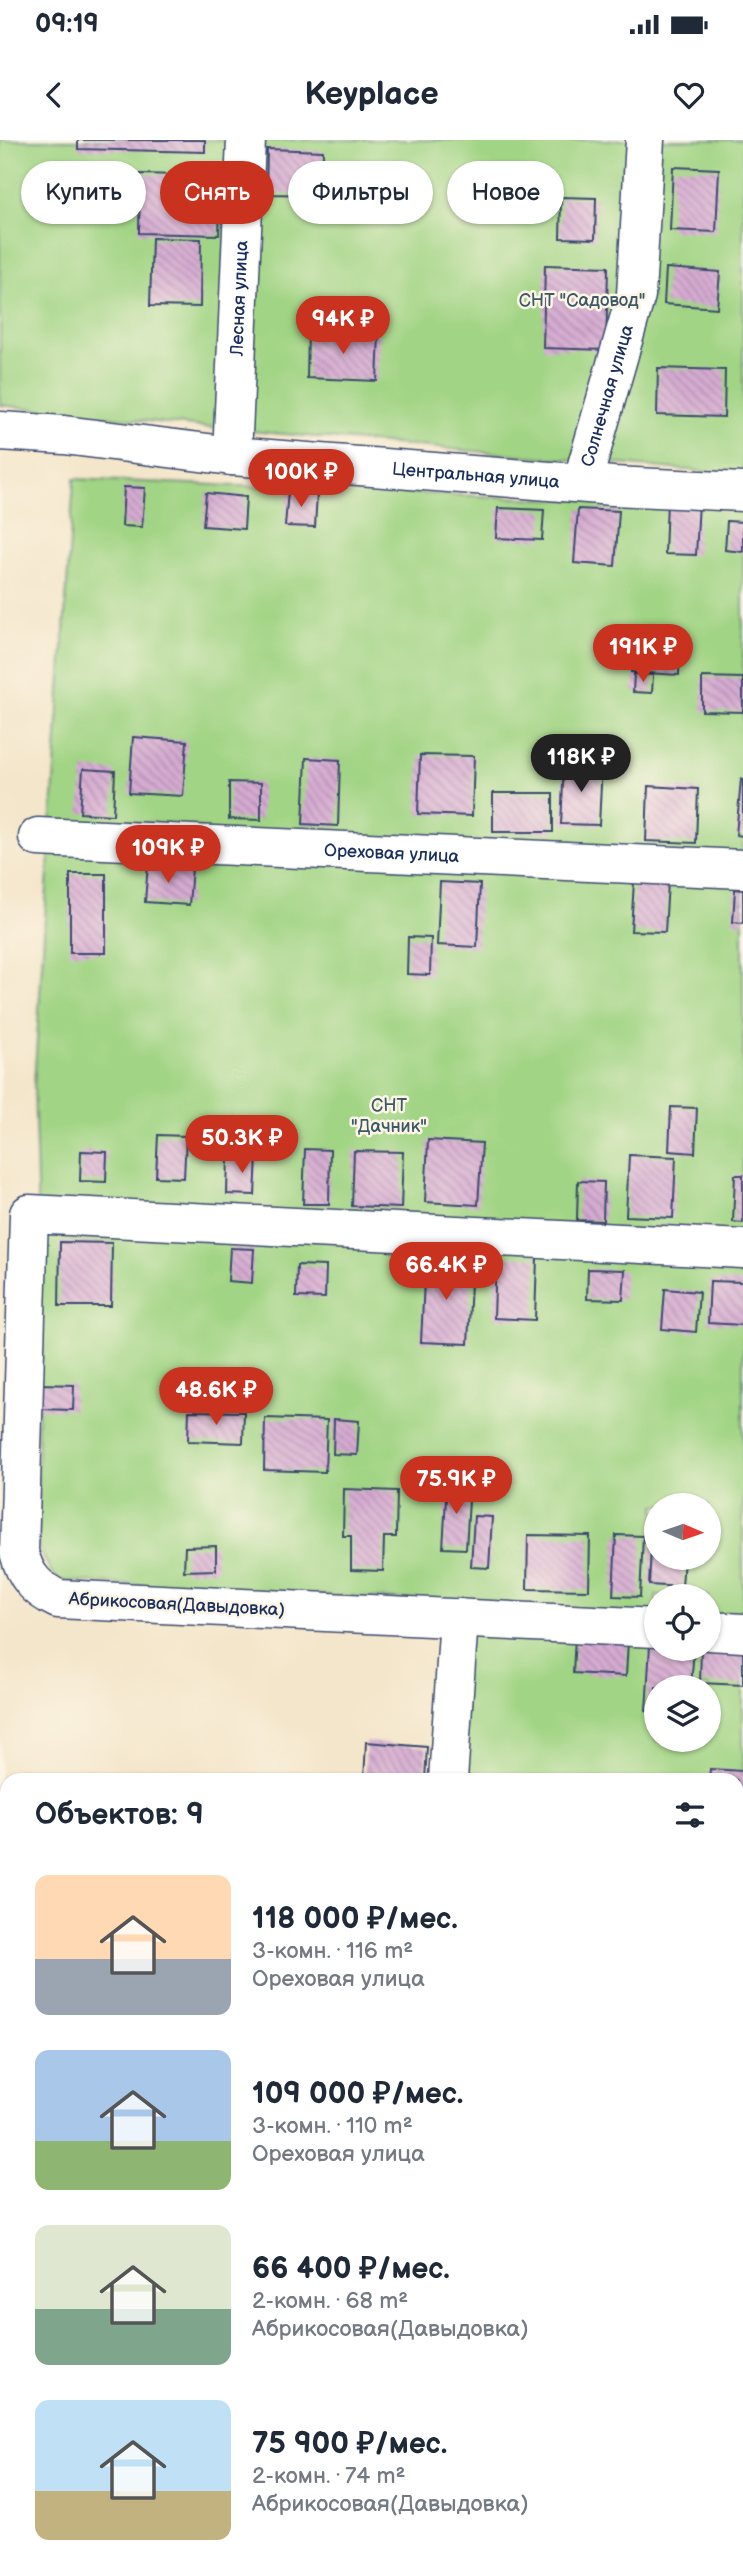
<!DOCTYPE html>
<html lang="ru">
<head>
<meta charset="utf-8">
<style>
  body { margin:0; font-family:"Balsamiq Sans",sans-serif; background:#f6f6f7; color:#1f2937; height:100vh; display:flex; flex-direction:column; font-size:26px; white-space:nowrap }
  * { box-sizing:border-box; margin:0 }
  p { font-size:23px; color:#747a83 }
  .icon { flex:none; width:38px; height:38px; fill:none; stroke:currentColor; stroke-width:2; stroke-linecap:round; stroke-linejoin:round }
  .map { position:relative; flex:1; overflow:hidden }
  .drawer { position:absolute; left:0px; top:1633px; width:744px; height:800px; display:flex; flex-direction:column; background:#fff; border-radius:21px 21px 0 0; box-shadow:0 2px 5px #0004 }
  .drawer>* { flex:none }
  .top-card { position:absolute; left:21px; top:21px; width:702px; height:63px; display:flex; gap:14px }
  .needle { width:46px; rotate:92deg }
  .tools { position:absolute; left:644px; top:1353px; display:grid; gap:14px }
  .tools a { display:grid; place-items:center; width:77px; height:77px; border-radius:50%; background:#fff; box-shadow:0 2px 5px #0004; font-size:35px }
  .price { position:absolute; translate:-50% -60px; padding:0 16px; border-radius:24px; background:#c8321e; color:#fff; font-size:23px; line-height:46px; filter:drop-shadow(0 2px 4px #0008) }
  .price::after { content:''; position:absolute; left:50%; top:42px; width:21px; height:16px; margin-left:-10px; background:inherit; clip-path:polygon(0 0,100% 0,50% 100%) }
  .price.current { background:#222; color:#fff }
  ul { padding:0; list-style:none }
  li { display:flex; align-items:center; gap:21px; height:175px; padding:0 35px }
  li span { display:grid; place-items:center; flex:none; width:196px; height:140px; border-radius:14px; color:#555 }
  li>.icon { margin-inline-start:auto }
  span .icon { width:84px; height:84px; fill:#fffc; stroke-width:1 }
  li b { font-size:30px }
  h2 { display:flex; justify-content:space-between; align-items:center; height:84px; padding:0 35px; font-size:30px }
  .tag { padding:0 24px; border-radius:32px; background:#fff; box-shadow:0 2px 5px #0004; font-size:24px; line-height:63px }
  .tag.current { background:#c8321e; color:#fff }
  .status { display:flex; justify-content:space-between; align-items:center; height:49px; padding:0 35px; background:#fff; direction:ltr }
  .status svg { height:19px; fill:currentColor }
  header { display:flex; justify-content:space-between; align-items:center; height:91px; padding:0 35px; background:#fff; font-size:32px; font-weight:600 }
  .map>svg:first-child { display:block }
  .garden { fill:#a1d484; stroke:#5e8271; stroke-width:2; fill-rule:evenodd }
  .building { fill:url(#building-back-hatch) }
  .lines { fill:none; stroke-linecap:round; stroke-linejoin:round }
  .minor-casing { stroke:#3c4a6e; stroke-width:41 }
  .minor { stroke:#fff; stroke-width:38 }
  .labels { text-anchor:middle; stroke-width:5; stroke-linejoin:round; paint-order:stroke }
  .street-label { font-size:18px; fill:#1b2f5e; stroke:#fcf5e5 }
  .park-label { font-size:18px; fill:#3c5868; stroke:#fcf5e5 }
</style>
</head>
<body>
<div class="status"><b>09:19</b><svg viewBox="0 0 49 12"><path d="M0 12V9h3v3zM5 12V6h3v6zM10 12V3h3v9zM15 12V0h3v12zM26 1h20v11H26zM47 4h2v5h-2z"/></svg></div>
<header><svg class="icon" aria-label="back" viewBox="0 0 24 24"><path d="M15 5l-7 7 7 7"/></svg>Keyplace<svg class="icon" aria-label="heart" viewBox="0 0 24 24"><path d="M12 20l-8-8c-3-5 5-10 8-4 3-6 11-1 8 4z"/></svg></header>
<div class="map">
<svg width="743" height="2431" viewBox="0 0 743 2431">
  <defs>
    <pattern id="building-back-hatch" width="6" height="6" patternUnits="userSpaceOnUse" patternTransform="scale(1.75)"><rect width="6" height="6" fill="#d6abd1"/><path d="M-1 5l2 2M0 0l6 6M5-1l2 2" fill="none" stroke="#ad8cad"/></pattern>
  </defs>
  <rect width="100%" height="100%" fill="#fcf5e5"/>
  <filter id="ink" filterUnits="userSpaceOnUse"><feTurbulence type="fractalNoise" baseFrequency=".0143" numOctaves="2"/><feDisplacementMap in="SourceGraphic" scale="14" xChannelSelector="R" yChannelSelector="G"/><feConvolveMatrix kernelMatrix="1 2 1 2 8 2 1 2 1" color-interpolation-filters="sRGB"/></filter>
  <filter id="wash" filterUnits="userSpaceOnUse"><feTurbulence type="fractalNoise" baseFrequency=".00686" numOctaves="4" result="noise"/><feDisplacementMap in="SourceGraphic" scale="28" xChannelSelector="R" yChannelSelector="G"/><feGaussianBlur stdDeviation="1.57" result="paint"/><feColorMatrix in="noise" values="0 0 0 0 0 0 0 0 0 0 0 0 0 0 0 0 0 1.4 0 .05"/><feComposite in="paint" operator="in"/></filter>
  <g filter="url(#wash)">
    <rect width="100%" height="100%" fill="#f4e6cb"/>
    <!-- garden -->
    <g class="garden">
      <path d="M0 0H743V335L203 287 0 265Z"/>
      <path d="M74 339 547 359 743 362V2431H665L625 2426H737V1640H455L465 1463 60 1441 51 1432 38 1406 37 1044 34 945ZM656 1365H709V1418H656ZM656 1456H709V1508H656ZM656 1547H709V1600H656Z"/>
    </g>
    <g id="blocks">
      <!-- building -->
      <g class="building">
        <path d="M78 0H205V12L78 9Z"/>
        <path d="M267 9 323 11 322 55 266 54Z"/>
        <path d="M673 27 719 29 716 92 670 90Z"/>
        <path d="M140 34 221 36 219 95 139 93Z"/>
        <path d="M561 57 596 58 595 99 560 98Z"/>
        <path d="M152 98 201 99 200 167 150 166Z"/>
        <path d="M545 125 608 127 606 210 543 208Z"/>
        <path d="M666 128 720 132 717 168 664 164Z"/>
        <path d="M308 192 379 194 377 241 307 238Z"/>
        <path d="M658 228 725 230 724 277 657 275Z"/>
        <path d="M124 347 145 348 142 387 122 386Z"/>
        <path d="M288 351 317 353 315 387 285 386Z"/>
        <path d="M206 353 246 357 244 389 203 386Z"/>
        <path d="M667 361 699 363 696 415 665 414Z"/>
        <path d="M498 368 544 370 542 400 496 398Z"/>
        <path d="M578 369 619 371 615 426 574 423Z"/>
        <path d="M727 381 743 382V412L725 410Z"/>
        <path d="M632 503 680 506 679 535 631 532Z"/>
        <path d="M634 534 653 535 652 553 633 552Z"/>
        <path d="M702 537 743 538V572L702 571Z"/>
        <path d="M133 597 187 601 183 656 129 653Z"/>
        <path d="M420 615 474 616 472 676 418 674Z"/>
        <path d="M306 618 340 620 338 686 303 684Z"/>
        <path d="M564 624 602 625 599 685 561 684Z"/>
        <path d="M83 629 115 631 113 675 80 673Z"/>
        <path d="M741 639 743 640V696L736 695Z"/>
        <path d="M229 642 261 643V680L229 679Z"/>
        <path d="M648 646 698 649 696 703 646 701Z"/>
        <rect x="493" y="653" width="60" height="39"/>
        <path d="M148 724 192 728 189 765 145 762Z"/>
        <rect x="70" y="734" width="36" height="79"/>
        <path d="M634 741 668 742 665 792 631 791Z"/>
        <path d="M440 742 480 744 477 807 437 805Z"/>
        <path d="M735 749 743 750V783L733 782Z"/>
        <path d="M408 797 431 798 430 835 407 834Z"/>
        <path d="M671 967 697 968 695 1013 669 1011Z"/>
        <path d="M158 995 186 996 184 1038 156 1037Z"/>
        <path d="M428 1000 482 1003 478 1065 425 1062Z"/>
        <path d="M305 1009 330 1010 329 1064H303Z"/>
        <path d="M81 1011 107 1012 106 1042 80 1041Z"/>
        <path d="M354 1011 403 1012 401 1068 352 1066Z"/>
        <path d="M228 1015 257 1016 255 1055 227 1054Z"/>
        <path d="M629 1015 676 1017 673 1078 626 1076Z"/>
        <path d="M735 1035H743V1083L733 1082Z"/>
        <path d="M578 1041 604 1042 603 1081 577 1080Z"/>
        <path d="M60 1102 112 1103 111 1166H59Z"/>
        <path d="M230 1108 254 1109 252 1143 228 1141Z"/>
        <path d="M496 1116 537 1117 535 1180 494 1178Z"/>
        <path d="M425 1120 472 1122 468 1204 421 1202Z"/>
        <path d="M297 1125 326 1126 325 1158 296 1157Z"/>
        <path d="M588 1129 625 1130 623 1160 587 1159Z"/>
        <path d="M710 1141 743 1142V1185L708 1183Z"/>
        <path d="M665 1149 699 1152 696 1192 662 1189Z"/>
        <path d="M40 1244 74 1245 73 1270 38 1269Z"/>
        <path d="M189 1271 244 1272 243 1303 188 1301Z"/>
        <path d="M265 1278 327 1280 325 1332 264 1330Z"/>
        <path d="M334 1279 359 1281 357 1315 333 1314Z"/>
        <path d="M447 1342 470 1344 466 1409 443 1408Z"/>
        <path d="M344 1349 397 1351 396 1397H384L383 1431 351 1430V1396H343Z"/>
        <path d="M474 1376 492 1377 489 1428 471 1427Z"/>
        <path d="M652 1391 656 1392V1418H684L682 1447 649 1445Z"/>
        <path d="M528 1395 590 1396 589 1450 527 1449Z"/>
        <path d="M616 1395 643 1396 640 1457 613 1456Z"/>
        <path d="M216 1406V1430L184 1431 185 1407Z"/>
        <path d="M575 1497 628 1500 626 1536 573 1533Z"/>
        <path d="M650 1505H656V1508H694L691 1547H656V1572L646 1571Z"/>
        <path d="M701 1508 743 1509V1545L700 1543Z"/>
        <path d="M366 1602 427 1607 425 1640H364Z"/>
        <path d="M710 1629 743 1631V1675L737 1674V1640H709Z"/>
        <path d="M0 1662 7 1663V1762L0 1761Z"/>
        <rect x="0" y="1889" width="7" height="116"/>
        <rect x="737" y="1942" width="6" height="38"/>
        <rect x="0" y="2124" width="7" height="68"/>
        <rect x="737" y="2333" width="6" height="26"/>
      </g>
    </g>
  </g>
  <g filter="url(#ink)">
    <use href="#blocks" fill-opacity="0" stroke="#3c4a6e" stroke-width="2"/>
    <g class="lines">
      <!-- minor casing -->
      <g class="minor-casing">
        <g id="minor">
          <path id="s1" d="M0 291 64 295 232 316 613 346 743 352"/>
          <path id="s2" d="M232 316 246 0"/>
          <path id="s3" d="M582 343 636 155 645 0"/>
          <path id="s4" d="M38 697 743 729"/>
          <path d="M656 1488 58 1459C36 1449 25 1436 19 1412L29 1074 743 1109"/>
          <path d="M709 1491 743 1493"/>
          <path d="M448 1640 459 1478"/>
          <path d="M737 1899H743"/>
          <path d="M0 2402H7"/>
          <path d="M364 2426 365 2431"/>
          <path d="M450 2426 482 2431"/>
        </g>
      </g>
      <!-- minor -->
      <use href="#minor" class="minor"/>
    </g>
  </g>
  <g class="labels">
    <!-- street labels -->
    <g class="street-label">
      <text dy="6" stroke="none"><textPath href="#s2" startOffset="158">Лесная улица</textPath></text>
      <text dy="6" stroke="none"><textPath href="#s3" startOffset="91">Солнечная улица</textPath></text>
      <text dy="6" stroke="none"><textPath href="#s1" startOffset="478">Центральная улица</textPath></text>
      <text dy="6" stroke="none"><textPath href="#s4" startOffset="354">Ореховая улица</textPath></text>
      <text transform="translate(177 1464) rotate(3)" y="6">Абрикосовая(Давыдовка)</text>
    </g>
    <!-- park labels -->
    <g class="park-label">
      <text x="582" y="166">СНТ "Садовод"</text>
      <text x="389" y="971">СНТ<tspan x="389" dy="21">"Дачник"</tspan></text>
    </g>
  </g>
</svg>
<div class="tools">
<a><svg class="needle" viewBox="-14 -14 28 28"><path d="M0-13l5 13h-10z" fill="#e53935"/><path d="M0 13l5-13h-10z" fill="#747a83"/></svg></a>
<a><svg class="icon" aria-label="locate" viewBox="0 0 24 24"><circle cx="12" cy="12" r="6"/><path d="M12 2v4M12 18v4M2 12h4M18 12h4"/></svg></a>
<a><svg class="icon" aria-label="layers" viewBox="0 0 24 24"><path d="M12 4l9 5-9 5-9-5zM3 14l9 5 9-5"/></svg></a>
</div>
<b class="price" style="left:343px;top:216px">94K ₽</b>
<b class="price" style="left:301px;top:369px">100K ₽</b>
<b class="price" style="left:643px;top:544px">191K ₽</b>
<b class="price current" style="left:581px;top:654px">118K ₽</b>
<b class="price" style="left:168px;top:745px">109K ₽</b>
<b class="price" style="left:242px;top:1035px">50.3K ₽</b>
<b class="price" style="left:446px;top:1162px">66.4K ₽</b>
<b class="price" style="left:216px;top:1287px">48.6K ₽</b>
<b class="price" style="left:456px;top:1376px">75.9K ₽</b>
<div class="top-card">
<a class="tag">Купить</a>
<a class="tag current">Снять</a>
<a class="tag">Фильтры</a>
<a class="tag">Новое</a>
</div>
<section class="drawer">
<h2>Объектов: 9<svg class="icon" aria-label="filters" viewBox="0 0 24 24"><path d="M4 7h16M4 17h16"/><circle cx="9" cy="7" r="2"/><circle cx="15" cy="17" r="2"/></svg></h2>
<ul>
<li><span style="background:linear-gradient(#ffd9b3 60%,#9aa5b1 0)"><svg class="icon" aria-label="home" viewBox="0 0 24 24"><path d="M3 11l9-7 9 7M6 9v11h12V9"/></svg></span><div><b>118 000 ₽/мес.</b><p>3-комн. · 116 m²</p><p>Ореховая улица</p></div></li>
<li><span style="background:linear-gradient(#a9c7e8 65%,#8fb573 0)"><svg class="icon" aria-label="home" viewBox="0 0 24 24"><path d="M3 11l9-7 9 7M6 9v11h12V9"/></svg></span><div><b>109 000 ₽/мес.</b><p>3-комн. · 110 m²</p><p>Ореховая улица</p></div></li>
<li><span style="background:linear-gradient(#dfe7d0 60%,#7fa58c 0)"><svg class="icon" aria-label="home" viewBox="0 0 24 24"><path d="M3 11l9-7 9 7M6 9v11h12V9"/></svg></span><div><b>66 400 ₽/мес.</b><p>2-комн. · 68 m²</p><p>Абрикосовая(Давыдовка)</p></div></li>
<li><span style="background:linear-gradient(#bfe0f5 65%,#c2b280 0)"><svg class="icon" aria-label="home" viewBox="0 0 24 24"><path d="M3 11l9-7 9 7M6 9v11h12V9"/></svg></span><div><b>75 900 ₽/мес.</b><p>2-комн. · 74 m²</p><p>Абрикосовая(Давыдовка)</p></div></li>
</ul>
</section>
</div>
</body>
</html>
